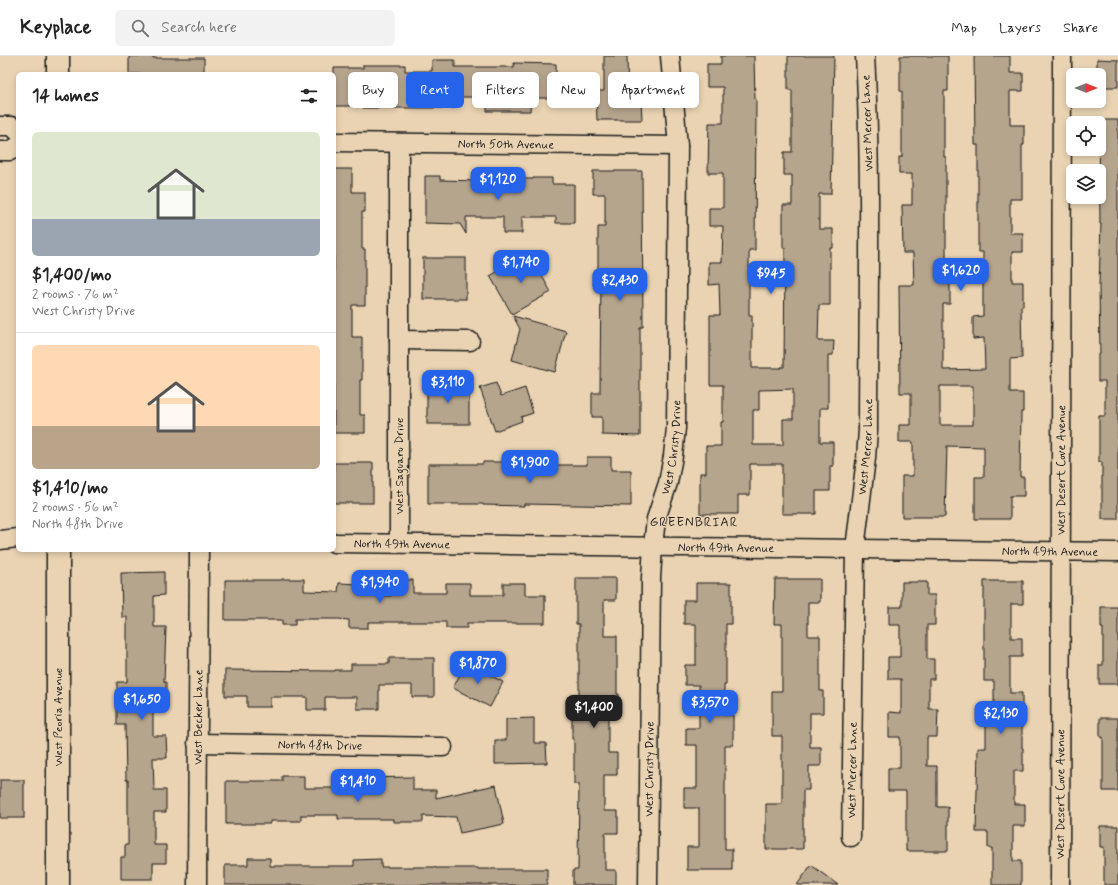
<!DOCTYPE html>
<html lang="en">
<head>
<meta charset="utf-8">
<style>
  body { margin:0; font-family:Mynerve,sans-serif; background:#f2f2f2; color:#222; height:100vh; display:flex; flex-direction:column; font-size:15px; white-space:nowrap }
  * { box-sizing:border-box; margin:0 }
  p { font-size:13px; color:#767676 }
  .icon { flex:none; width:22px; height:22px; fill:none; stroke:currentColor; stroke-width:2; stroke-linecap:round; stroke-linejoin:round }
  .map { position:relative; flex:1; overflow:hidden }
  .details { position:absolute; left:16px; top:16px; width:320px; height:480px; display:flex; flex-direction:column; background:#fff; border-radius:6px; box-shadow:0 2px 6px #0003 }
  .details>* { flex:none }
  .guide { position:absolute; left:348px; top:16px; width:380px; height:36px; display:flex; gap:8px }
  .needle { width:26px; rotate:90deg }
  .tools { position:absolute; left:1066px; top:12px; display:grid; gap:8px }
  .tools a { display:grid; place-items:center; width:40px; height:40px; border-radius:6px; background:#fff; box-shadow:0 2px 6px #0003; font-size:20px }
  .price { position:absolute; translate:-50% -34px; padding:0 9px; border-radius:8px; background:#2563eb; color:#fff; font-size:13px; line-height:26px; filter:drop-shadow(0 1px 2px #0008) }
  .price::after { content:''; position:absolute; left:50%; top:24px; width:12px; height:9px; margin-left:-6px; background:inherit; clip-path:polygon(0 0,100% 0,50% 100%) }
  .price.current { background:#222; color:#fff }
  ul { padding:0; list-style:none }
  li { display:grid; align-content:center; gap:8px; height:212px; padding:0 16px }
  li+li { border-top:1px solid #e0e0e0 }
  li span { display:grid; place-items:center; height:124px; border-radius:6px; color:#555 }
  li>.icon { margin-inline-start:auto }
  span .icon { width:72px; height:72px; fill:#fffc; stroke-width:1 }
  li b { font-size:17px }
  h2 { display:flex; justify-content:space-between; align-items:center; height:48px; padding:0 16px; font-size:17px }
  .chip { padding:0 14px; border-radius:6px; background:#fff; box-shadow:0 2px 6px #0003; font-size:14px; line-height:36px }
  .chip.current { background:#2563eb; color:#fff }
  header { display:flex; align-items:center; gap:24px; box-sizing:border-box; height:56px; padding:0 20px; background:#fff; border-bottom:1px solid #e0e0e0 }
  header strong { font-size:19px }
  nav { display:flex; gap:22px; margin-inline-start:auto; font-size:14px }
  .search { width:280px; height:36px; background:#f2f2f2; display:flex; align-items:center; gap:10px; box-sizing:border-box; padding:0 14px; border-radius:6px; color:#767676; font-size:15px }
  .map>svg:first-child { display:block }
  .building { fill:#b6a58d; stroke:#1c1c1c; fill-rule:evenodd }
  .lines { fill:none; stroke-linecap:round; stroke-linejoin:round }
  .minor-casing { stroke:#1c1c1c; stroke-width:21 }
  .major-casing { stroke:#1c1c1c; stroke-width:25 }
  .minor { stroke:#e9d3b2; stroke-width:18 }
  .major { stroke:#e9d3b2; stroke-width:22 }
  .labels { text-anchor:middle; stroke-width:3; stroke-linejoin:round; paint-order:stroke }
  .street-label { font-size:12px; fill:#1c1c1c; stroke:#e9d3b2 }
  .neighbourhood-label { font-size:13px; letter-spacing:1px; fill:#1c1c1c; stroke:#e9d3b2 }
</style>
</head>
<body>
<header>
<strong>Keyplace</strong>
<div class="search"><svg class="icon" aria-label="search" viewBox="0 0 24 24"><circle cx="10" cy="10" r="6"/><path d="M15 15l6 6"/></svg>Search here</div>
<nav><a>Map</a><a>Layers</a><a>Share</a></nav>
</header>
<div class="map">
<svg width="1118" height="829" viewBox="0 0 1118 829">
  <rect width="100%" height="100%" fill="#e9d3b2"/>
  <filter id="ink" filterUnits="userSpaceOnUse"><feTurbulence type="fractalNoise" baseFrequency=".025" numOctaves="2"/><feDisplacementMap in="SourceGraphic" scale="8" xChannelSelector="R" yChannelSelector="G"/><feConvolveMatrix kernelMatrix="1 2 1 2 8 2 1 2 1" color-interpolation-filters="sRGB"/></filter>
  <g filter="url(#ink)">
    <!-- building -->
    <g class="building">
      <path d="M129 0H153V2H204V18H129Z"/>
      <path d="M604 0H627L628 45H641L642 64H597L596 35H604Z"/>
      <path d="M721 0H754L755 43H756L755 194H749V259H752V312H781V311H784L785 192H783V149H792V119H784V96H792V34H788V0H834L831 138H819V173H833V192H830V249H819L818 285H834L833 299H828V352H820V386H833V410H830V435H816V458H782V408H750V439H738V458H700V417H706V390H721V366H723V329H710V259H720L719 228 709 229V206H722L723 170H709V152H723V117H708L709 67H723V31H707V8H721ZM793 333V363H783V389H753V354H759V334Z"/>
      <path d="M900 0H948V35H944V101H946V207H950V248H943V314L985 313 984 282 973 283V261L983 260V196H978V89H975L974 0H1010V17H1023V35H1010V69H1024V89H1022V143H1010V177H1023V196H1012V226H1023V250H1021L1022 302 1010 303V337H1023V356H1021L1020 421H1024V440H1010V463H975V421H984V391L947 390 945 461H902V420H913V386H899V369H911V337H900L899 229H914L913 197H903L902 149H912V118H899V101H902V35H900ZM940 330H973V369H940Z"/>
      <path d="M1097 3 1118 4V31H1099V19H1097Z"/>
      <path d="M432 4H455V11H514V7L556 8V42H531L530 55H487V41H455V52H363V50H334V12H363V9H405V15H432Z"/>
      <path d="M1099 64H1118V463H1102V406H1099V360H1105V325H1098V298H1100L1099 230 1101 168H1100Z"/>
      <path d="M334 113H352V136H365V156H362V193H365V249H352V281H362V324H360V359H365V377H334Z"/>
      <path d="M593 115H642L643 271H640V380L602 379V361H592V337H600L601 214H598V171H605V138H593Z"/>
      <path d="M425 120H440V124L480 125V123H533V122H552V128H574V167H556V161H522V177H503V161H466V178L460 168 425 167Z"/>
      <path d="M529 197 551 236 512 258 490 220Z"/>
      <rect x="423" y="202" width="43" height="41"/>
      <path d="M513 260 566 275 555 316 512 304 520 273Z"/>
      <rect x="427" y="327" width="42" height="41"/>
      <path d="M496 327 501 340 525 332 533 357 521 361 522 365 495 375 480 332Z"/>
      <path d="M587 401H611V414H631V450L524 448V450L483 449V448H428V408H483V406H524V409H587Z"/>
      <rect x="334" y="407" width="39" height="40"/>
      <path d="M164 516V539L154 540V571H166L164 626H166V644H153V680H166L167 702H153L154 734H166V756H154V789H166V807H153V823H121V801H125V789H128V724H126L125 669H117V626H127V561H122L121 517Z"/>
      <path d="M576 522H616V544H604V580H617V638H619V661H608V697H617V719H604V755H618V777H605V814H616V829H573V814H578L579 728H574V683H572V638H579V568H576Z"/>
      <path d="M282 523H304V535L338 536 339 527 359 528V539L391 540V524H413V537H446V527H470V539H503V527H525V539H545V567H467V572H446V566H368V572H349V564L338 563H295V569H282V564H225V524H282Z"/>
      <path d="M775 523H820V546H808V580H820V635H823V657H810V691H821V710H809V734H803V793H766V748H782V680H772V635H782V568H774Z"/>
      <path d="M984 525H1023V548H1011V582H1022V601H1010V637H1022V692H1023V715H1014V748H1025V770H1013V805H1021V829H992V792H988V776H976L978 692H986V658H994V625H984Z"/>
      <path d="M902 526H927V539H935V569H927V603H934V623H929V653H938L937 681H927V710H937V751H948V795H906V735H888V712H900V681H889V656L901 657V623H888V601H900V569H889V551H902Z"/>
      <path d="M696 527H731V568H726V629H724V659H733V689H725V793H732V814H687V791H699V752H684V732H697V689H686V672H699V629H685V609H696V568H684V544H696Z"/>
      <path d="M1101 551H1118V628H1099V609H1103V572H1101Z"/>
      <path d="M389 602H434V641H412V629H379V653H357V641H325V654H307V641H270V651H247V640H225V614L335 615V614H351V608H389Z"/>
      <path d="M466 607 503 626 490 651 453 632Z"/>
      <path d="M534 662V687H546L547 707 495 708V684H506V663Z"/>
      <path d="M1100 662H1118V735H1103V681H1100Z"/>
      <path d="M282 720H304V732H338V730H359V722L413 721V734H436V742L496 729 504 768 460 777 456 761 423 760V766H393V763H338V759H301V765H270V768H226V725H282Z"/>
      <rect x="0" y="724" width="24" height="38"/>
      <path d="M1100 770H1118V829H1104V791H1100Z"/>
      <path d="M248 802H270V810H354V804L381 803V811H435V812H478V813H547V829H225V809H248Z"/>
      <path d="M811 809 838 829H797Z"/>
    </g>
    <g class="lines">
      <!-- minor casing -->
      <g class="minor-casing">
        <g id="minor">
          <path d="M0 70H12L18 76"/>
          <path id="s1" d="M334 86 678 90"/>
          <path d="M399 87V487"/>
          <path d="M0 95H10L18 90"/>
          <path d="M399 284 470 285"/>
          <path d="M0 484 18 482"/>
          <path id="s2" d="M334 487 1118 496"/>
          <path id="s3" d="M197 687 443 691"/>
          <path id="s4" d="M851 781 855 493 866 402 868 374C868 250 872 124 865 0"/>
          <path id="s5" d="M197 829 199 494"/>
          <path id="s6" d="M648 829 651 522 653 490 656 463 668 427 673 400 676 372 678 90 670 0"/>
          <path id="s7" d="M1060 829 1062 0"/>
        </g>
      </g>
      <!-- major casing -->
      <g class="major-casing">
        <g id="major">
          <path d="M58 0V18"/>
          <path d="M58 829V494"/>
        </g>
      </g>
      <!-- minor -->
      <use href="#minor" class="minor"/>
      <!-- major -->
      <use href="#major" class="major"/>
    </g>
  </g>
  <g class="labels">
    <!-- street labels -->
    <g class="street-label">
      <text transform="translate(867 67) rotate(-92)" y="4">West Mercer Lane</text>
      <text dy="4" stroke="none"><textPath href="#s1" startOffset="172">North 50th Avenue</textPath></text>
      <text dy="4" stroke="none"><textPath href="#s4" startOffset="391">West Mercer Lane</textPath></text>
      <text dy="4" stroke="none"><textPath href="#s6" startOffset="440">West Christy Drive</textPath></text>
      <text transform="translate(399 410) rotate(-90)" y="4">West Saguaro Drive</text>
      <text dy="4" stroke="none"><textPath href="#s7" startOffset="415">West Desert Cove Avenue</textPath></text>
      <text dy="4" stroke="none"><textPath href="#s2" startOffset="68">North 49th Avenue</textPath></text>
      <text dy="4" stroke="none"><textPath href="#s2" startOffset="392">North 49th Avenue</textPath></text>
      <text dy="4" stroke="none"><textPath href="#s2" startOffset="716">North 49th Avenue</textPath></text>
      <text transform="translate(58 661) rotate(-90)" y="4">West Peoria Avenue</text>
      <text dy="4" stroke="none"><textPath href="#s5" startOffset="168">West Becker Lane</textPath></text>
      <text dy="4" stroke="none"><textPath href="#s3" startOffset="123">North 48th Drive</textPath></text>
      <text dy="4" stroke="none"><textPath href="#s6" startOffset="116">West Christy Drive</textPath></text>
      <text dy="4" stroke="none"><textPath href="#s4" startOffset="67">West Mercer Lane</textPath></text>
      <text dy="4" stroke="none"><textPath href="#s7" startOffset="91">West Desert Cove Avenue</textPath></text>
    </g>
    <!-- neighbourhood labels -->
    <g class="neighbourhood-label">
      <text x="694" y="470">GREENBRIAR</text>
    </g>
  </g>
</svg>
<div class="tools">
<a><svg class="needle" viewBox="-14 -14 28 28"><path d="M0-13l5 13h-10z" fill="#e53935"/><path d="M0 13l5-13h-10z" fill="#767676"/></svg></a>
<a><svg class="icon" aria-label="locate" viewBox="0 0 24 24"><circle cx="12" cy="12" r="6"/><path d="M12 2v4M12 18v4M2 12h4M18 12h4"/></svg></a>
<a><svg class="icon" aria-label="layers" viewBox="0 0 24 24"><path d="M12 4l9 5-9 5-9-5zM3 14l9 5 9-5"/></svg></a>
</div>
<b class="price" style="left:498px;top:145px">$1,120</b>
<b class="price" style="left:521px;top:228px">$1,740</b>
<b class="price" style="left:961px;top:236px">$1,620</b>
<b class="price" style="left:771px;top:239px">$945</b>
<b class="price" style="left:620px;top:246px">$2,430</b>
<b class="price" style="left:448px;top:348px">$3,110</b>
<b class="price" style="left:530px;top:428px">$1,900</b>
<b class="price" style="left:380px;top:548px">$1,940</b>
<b class="price" style="left:478px;top:629px">$1,870</b>
<b class="price" style="left:142px;top:665px">$1,650</b>
<b class="price" style="left:710px;top:668px">$3,570</b>
<b class="price current" style="left:594px;top:673px">$1,400</b>
<b class="price" style="left:1001px;top:679px">$2,130</b>
<b class="price" style="left:358px;top:747px">$1,410</b>
<div class="guide">
<a class="chip">Buy</a>
<a class="chip current">Rent</a>
<a class="chip">Filters</a>
<a class="chip">New</a>
<a class="chip">Apartment</a>
</div>
<section class="details">
<h2>14 homes<svg class="icon" aria-label="filters" viewBox="0 0 24 24"><path d="M4 7h16M4 17h16"/><circle cx="9" cy="7" r="2"/><circle cx="15" cy="17" r="2"/></svg></h2>
<ul>
<li><span style="background:linear-gradient(#dfe7d0 70%,#9aa5b1 0)"><svg class="icon" aria-label="home" viewBox="0 0 24 24"><path d="M3 11l9-7 9 7M6 9v11h12V9"/></svg></span><div><b>$1,400/mo</b><p>2 rooms · 76 m²</p><p>West Christy Drive</p></div></li>
<li><span style="background:linear-gradient(#ffd9b3 65%,#b9a48a 0)"><svg class="icon" aria-label="home" viewBox="0 0 24 24"><path d="M3 11l9-7 9 7M6 9v11h12V9"/></svg></span><div><b>$1,410/mo</b><p>2 rooms · 56 m²</p><p>North 48th Drive</p></div></li>
</ul>
</section>
</div>
</body>
</html>
